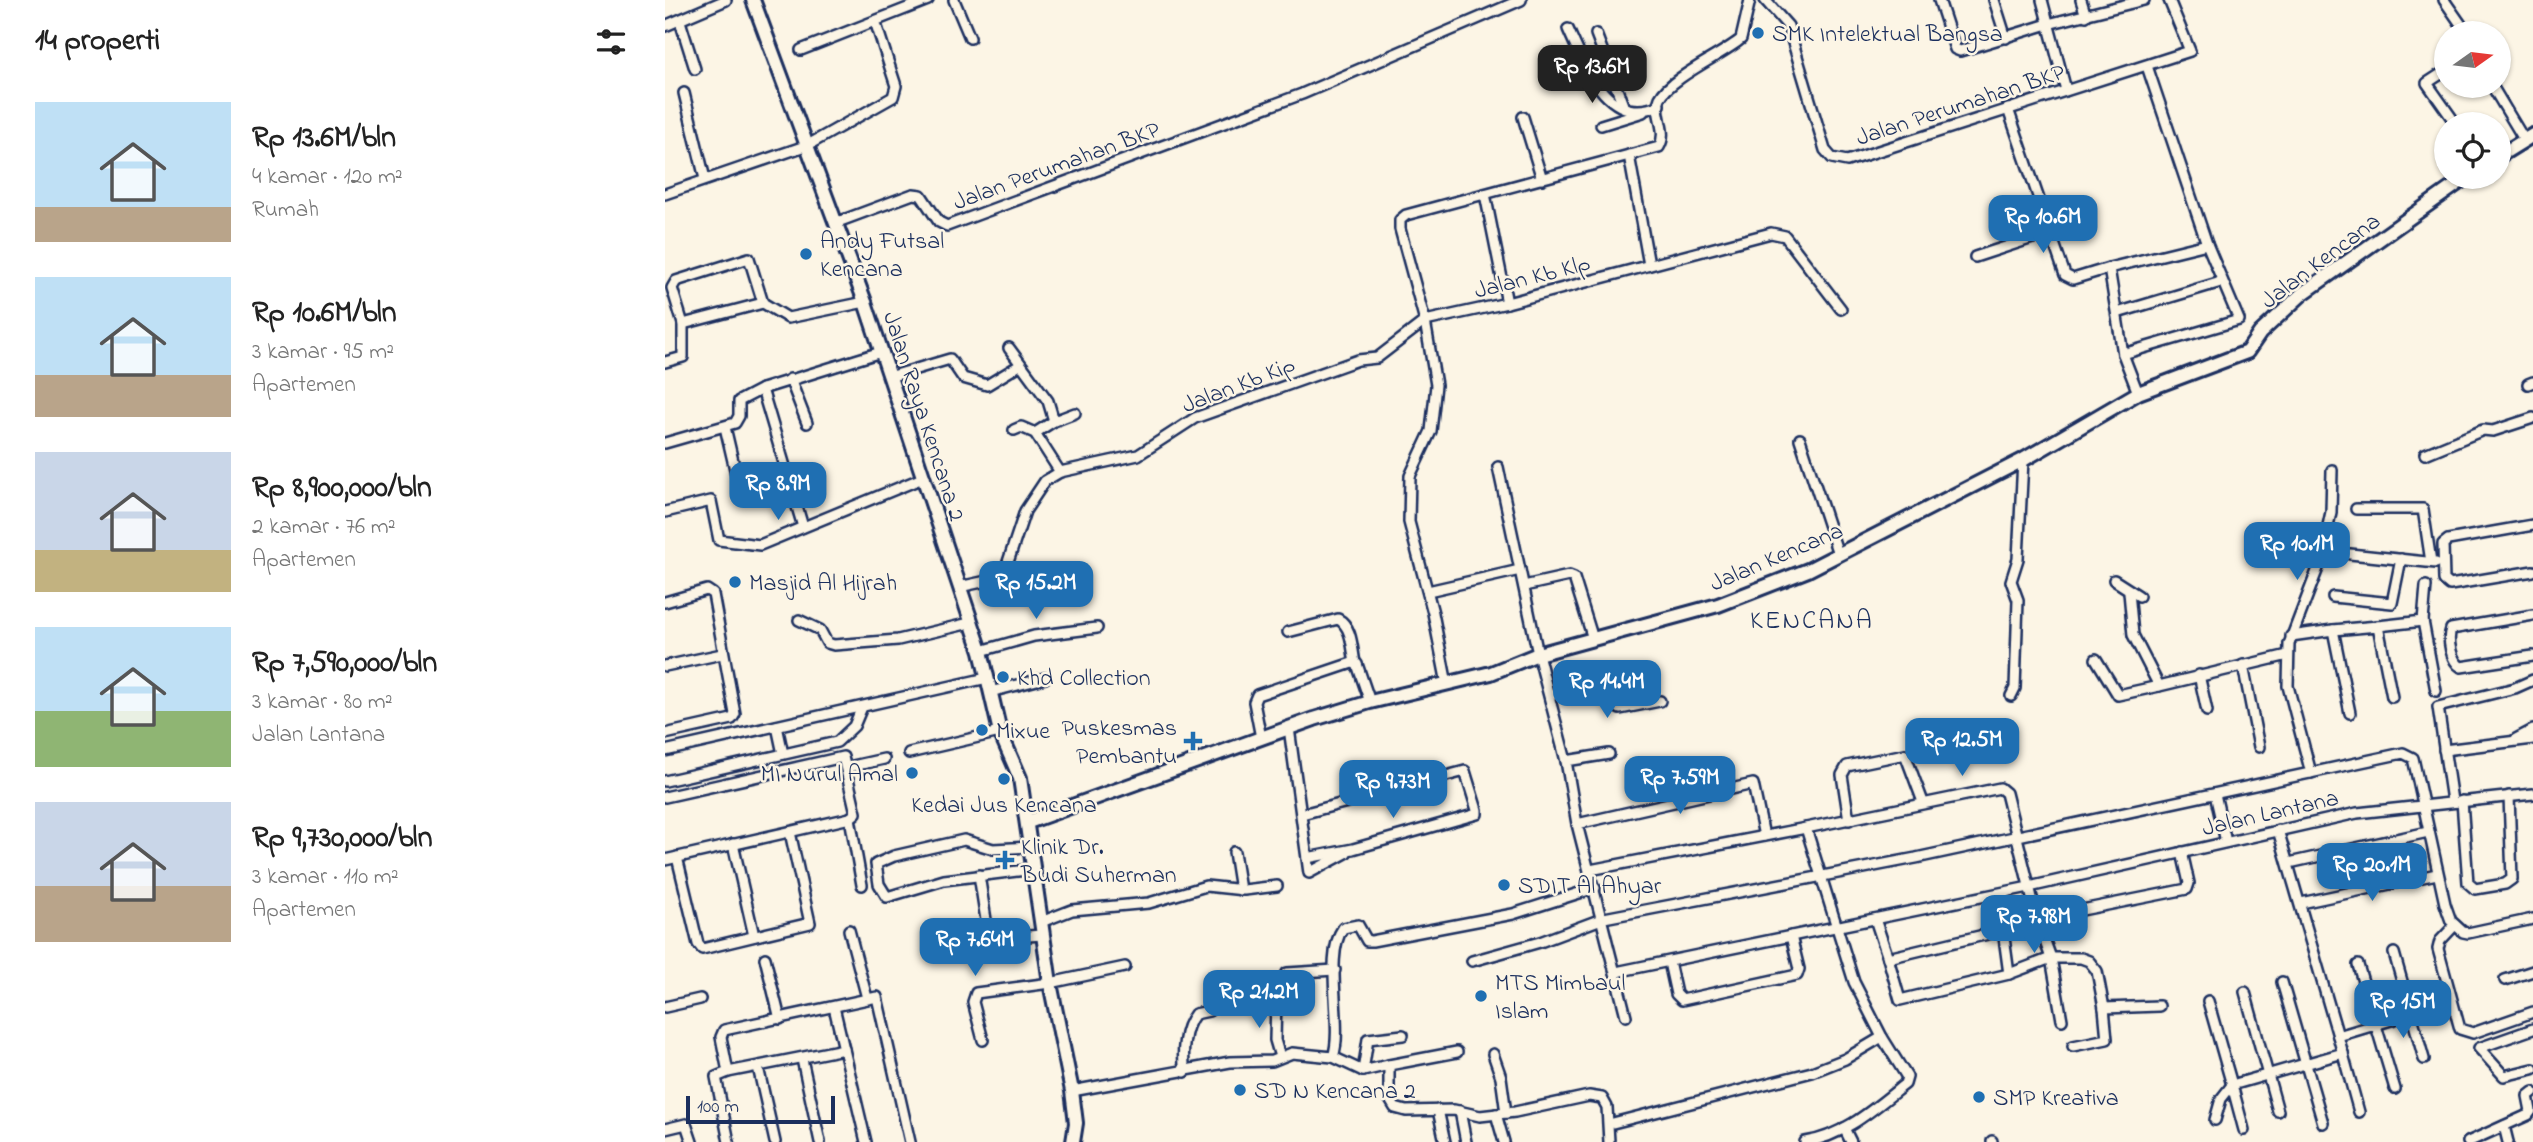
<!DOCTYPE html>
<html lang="id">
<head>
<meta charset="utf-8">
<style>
  body { margin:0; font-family:"Indie Flower",sans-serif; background:#f6f6f6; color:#222; height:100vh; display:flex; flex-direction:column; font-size:26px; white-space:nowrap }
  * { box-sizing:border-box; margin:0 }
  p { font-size:23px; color:#767676 }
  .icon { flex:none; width:38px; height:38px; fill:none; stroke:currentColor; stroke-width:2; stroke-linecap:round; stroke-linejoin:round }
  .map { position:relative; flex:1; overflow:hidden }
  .details { display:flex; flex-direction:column; background:#fff; width:665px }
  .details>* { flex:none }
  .needle { width:46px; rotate:76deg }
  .fabs { position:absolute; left:1769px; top:21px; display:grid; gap:14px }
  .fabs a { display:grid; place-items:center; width:77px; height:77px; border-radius:50%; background:#fff; box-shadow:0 2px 5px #0004; font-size:35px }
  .scale { position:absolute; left:21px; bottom:18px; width:149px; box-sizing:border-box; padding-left:7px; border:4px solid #1b2f5e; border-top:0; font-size:19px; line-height:24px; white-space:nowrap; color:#1b2f5e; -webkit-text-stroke:5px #fcf5e5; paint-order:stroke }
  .price { position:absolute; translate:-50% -60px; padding:0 16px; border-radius:14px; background:#1f6fb2; color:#fff; font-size:23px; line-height:46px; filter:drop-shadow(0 2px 4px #0008) }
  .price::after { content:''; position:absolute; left:50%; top:42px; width:21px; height:16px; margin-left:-10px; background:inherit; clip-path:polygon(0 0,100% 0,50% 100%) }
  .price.selected { background:#222; color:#fff }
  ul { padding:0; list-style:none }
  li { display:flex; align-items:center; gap:21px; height:175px; padding:0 35px }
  li span { display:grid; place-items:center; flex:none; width:196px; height:140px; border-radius:0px; color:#555 }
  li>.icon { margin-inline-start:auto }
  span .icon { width:84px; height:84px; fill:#fffc; stroke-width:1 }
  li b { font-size:30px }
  h2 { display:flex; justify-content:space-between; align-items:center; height:84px; padding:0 35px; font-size:30px }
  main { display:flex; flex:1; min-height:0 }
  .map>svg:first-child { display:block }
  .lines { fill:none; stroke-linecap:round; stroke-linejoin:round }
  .street-casing { stroke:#1b2f5e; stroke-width:14 }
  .secondary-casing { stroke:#1b2f5e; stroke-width:18 }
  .street { stroke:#fcf5e5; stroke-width:9 }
  .secondary { stroke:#fcf5e5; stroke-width:12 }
  .poi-dot { fill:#1f6fb2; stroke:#fcf5e5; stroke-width:2.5 }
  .labels { text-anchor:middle; stroke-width:5; stroke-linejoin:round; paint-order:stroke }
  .poi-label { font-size:24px; fill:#1b2f5e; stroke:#fcf5e5; text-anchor:start }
  .street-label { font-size:24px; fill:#1b2f5e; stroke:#fcf5e5 }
  .neighbourhood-label { font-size:26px; letter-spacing:2px; fill:#1b2f5e; stroke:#fcf5e5 }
</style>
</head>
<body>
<main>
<section class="details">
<h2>14 properti<svg class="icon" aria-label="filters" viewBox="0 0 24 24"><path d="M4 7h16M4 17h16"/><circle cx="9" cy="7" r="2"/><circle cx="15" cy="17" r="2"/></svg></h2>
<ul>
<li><span style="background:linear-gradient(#bfe0f5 75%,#b9a48a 0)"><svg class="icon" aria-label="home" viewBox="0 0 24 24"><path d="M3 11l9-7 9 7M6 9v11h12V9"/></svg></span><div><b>Rp 13.6M/bln</b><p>4 kamar · 120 m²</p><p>Rumah</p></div></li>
<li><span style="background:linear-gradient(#bfe0f5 70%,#b9a48a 0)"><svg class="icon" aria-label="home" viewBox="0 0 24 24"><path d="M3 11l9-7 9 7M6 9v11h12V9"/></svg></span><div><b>Rp 10.6M/bln</b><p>3 kamar · 95 m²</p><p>Apartemen</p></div></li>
<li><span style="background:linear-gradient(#c9d6e8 70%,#c2b280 0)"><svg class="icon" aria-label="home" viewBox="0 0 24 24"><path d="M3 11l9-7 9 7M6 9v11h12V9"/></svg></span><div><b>Rp 8,900,000/bln</b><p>2 kamar · 76 m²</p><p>Apartemen</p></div></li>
<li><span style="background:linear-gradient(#bfe0f5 60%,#8fb573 0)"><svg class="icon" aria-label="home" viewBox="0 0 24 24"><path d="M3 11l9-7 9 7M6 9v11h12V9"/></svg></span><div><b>Rp 7,590,000/bln</b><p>3 kamar · 80 m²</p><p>Jalan Lantana</p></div></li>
<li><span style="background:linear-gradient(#c9d6e8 60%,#b9a48a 0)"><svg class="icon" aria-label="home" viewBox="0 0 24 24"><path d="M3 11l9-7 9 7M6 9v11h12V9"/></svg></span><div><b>Rp 9,730,000/bln</b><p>3 kamar · 110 m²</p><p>Apartemen</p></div></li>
</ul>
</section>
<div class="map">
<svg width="1868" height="1142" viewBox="0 0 1868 1142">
  <rect width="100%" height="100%" fill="#fcf5e5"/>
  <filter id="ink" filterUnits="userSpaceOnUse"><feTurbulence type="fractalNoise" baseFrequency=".0143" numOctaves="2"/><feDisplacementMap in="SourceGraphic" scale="14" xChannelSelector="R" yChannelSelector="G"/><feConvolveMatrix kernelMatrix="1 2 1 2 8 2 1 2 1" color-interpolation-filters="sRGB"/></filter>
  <g filter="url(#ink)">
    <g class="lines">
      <!-- street casing -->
      <g class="street-casing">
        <g id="street">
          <path d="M289 0 305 38"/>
          <path d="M1100 0 1123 26 1160 150 1167 158 1182 161 1525 51 1504 0"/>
          <path d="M1274 0 1290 49 1295 51 1383 24 1479 0"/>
          <path d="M1329 0 1341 38"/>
          <path d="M1377 0 1401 90"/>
          <path d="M1416 0 1421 16"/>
          <path d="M1779 0 1802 33"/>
          <path d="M15 21 30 69"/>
          <path d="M0 26 61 0"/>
          <path d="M903 29C919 64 943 129 994 105"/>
          <path d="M931 34 958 105"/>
          <path d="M136 50 263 0"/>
          <path d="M1782 70 1762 83 1791 124"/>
          <path d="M1827 86 1860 141"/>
          <path d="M19 93 40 179"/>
          <path d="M1343 109 1400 275 1408 279 1444 268 1458 354 1473 393"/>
          <path d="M858 117 877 179"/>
          <path d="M936 125 978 112"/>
          <path d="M964 155 984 265"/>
          <path d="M0 194 143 145 228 97 231 86 210 21"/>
          <path d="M820 194 842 303"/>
          <path d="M170 223 248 194 256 195 274 222 282 226 637 94 856 0"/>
          <path d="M1310 257 1386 232"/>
          <path d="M1444 268 1542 244"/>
          <path d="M1452 313 1556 282"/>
          <path d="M18 324 98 303 123 318 200 302"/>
          <path d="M344 348 383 401 389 421"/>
          <path d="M1458 354 1574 320 1542 244 1482 66"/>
          <path d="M0 362 18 357V324L7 288 11 281 84 258 98 303"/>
          <path d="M224 377 285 359 298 378 322 385 355 365"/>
          <path d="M125 379 142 423"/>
          <path d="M1863 384 1868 382"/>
          <path d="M97 389 138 527"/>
          <path d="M60 427 75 491"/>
          <path d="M349 430 356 427 370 433 395 472"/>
          <path d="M370 433 389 421 410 413"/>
          <path d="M1135 439 1173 554"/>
          <path d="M0 443 70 423 74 416V401L97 389 216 352"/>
          <path d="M1760 454 1818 430 1828 431 1868 418"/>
          <path d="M833 467 873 654 901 761 912 824 961 1016"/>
          <path d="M1691 509H1758L1766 562"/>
          <path d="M0 512 46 501 54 540 95 545 260 477"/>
          <path d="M1868 525 1783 540 1778 544 1779 580 1785 585 1868 571"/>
          <path d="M1685 554 1771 563"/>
          <path d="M1449 580 1474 596"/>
          <path d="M859 586 904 576 909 578 928 639"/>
          <path d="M294 587 331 579 339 574 360 511 380 481 395 472 473 455 530 418 693 360 712 358 760 321 842 303 1106 233 1120 236 1176 309"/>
          <path d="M763 591 855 570"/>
          <path d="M1464 592 1468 635 1494 686 1623 655"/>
          <path d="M1668 597 1727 603 1736 559"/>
          <path d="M0 602 42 590 48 594 70 714 67 719 0 734"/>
          <path d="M1868 615 1786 629C1782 640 1786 661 1796 667L1868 656"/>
          <path d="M134 620 155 630 162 643 169 645 233 640 305 623"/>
          <path d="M1758 621 1761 586"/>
          <path d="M1713 626 1758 621 1771 691"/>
          <path d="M1668 630 1713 626 1727 697"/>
          <path d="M623 632 673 619C687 626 687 648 690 663"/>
          <path d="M1626 636 1668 630 1685 713"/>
          <path d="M316 651 369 636 432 628"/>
          <path d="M1431 659 1453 695 1494 686"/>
          <path d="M1578 665 1594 747"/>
          <path d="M0 666 57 654"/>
          <path d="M1534 675 1542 711"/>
          <path d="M782 684 768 613 744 522 745 476 766 431 771 385 760 321 735 229V220L741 215 994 147C1004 131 988 113 995 98 1006 77 1059 54 1076 39L1085 0"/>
          <path d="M325 692 380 678"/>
          <path d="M885 695 903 690 927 691 955 709 995 701"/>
          <path d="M1346 696 1350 688 1353 600 1346 581 1353 559 1358 460"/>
          <path d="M112 726 118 754"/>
          <path d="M624 728 644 873 681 853"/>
          <path d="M596 738 589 702 592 695 687 663 692 664 705 702"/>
          <path d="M1851 739 1868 730"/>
          <path d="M1779 750 1868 739"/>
          <path d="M0 751 322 678"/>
          <path d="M244 753 335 732"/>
          <path d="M901 761 944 754"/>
          <path d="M183 767 219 759"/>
          <path d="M1646 773 1623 686 1624 644 1655 563 1666 512 1667 470"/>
          <path d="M0 781 172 742 189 726 197 707"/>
          <path d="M1550 794 1561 842"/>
          <path d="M0 797 178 757 191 813 185 818"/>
          <path d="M1787 801 1773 707 1850 688 1868 680"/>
          <path d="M1797 801 1803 883 1810 889 1840 884 1847 879 1844 796"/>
          <path d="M637 814 800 771 812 810V814L688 849 642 858"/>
          <path d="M1184 820 1177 775 1182 766 1240 754 1258 802"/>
          <path d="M912 824 1088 784 1099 836"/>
          <path d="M1141 828 1335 788 1341 793 1373 922 1386 958 1397 1020"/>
          <path d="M1613 830 1673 1036"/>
          <path d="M68 844 89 936"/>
          <path d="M364 847 328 849 299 840 229 856 211 864 214 884 222 897 279 880 369 869"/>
          <path d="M569 852 575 890"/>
          <path d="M12 857 33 944 37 949 145 923 125 832"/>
          <path d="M0 860 185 818 197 885"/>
          <path d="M1624 863 1763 832"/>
          <path d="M925 870 1141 828 1189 982 1217 1037 1242 1077 1240 1084C1211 1107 1178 1137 1140 1142"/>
          <path d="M314 875 324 939 377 935"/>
          <path d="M1636 903 1772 874"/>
          <path d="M1210 919 1223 958"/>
          <path d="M1372 919 1522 889 1524 883 1517 852"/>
          <path d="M376 922 407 910 484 903 541 886 579 890 612 886"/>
          <path d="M1373 922 1223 958 1235 1000 1344 974 1386 958H1416L1424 961 1432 971 1439 1008 1494 1006"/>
          <path d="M1790 925 1775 941 1773 949 1795 1029 1808 1033 1868 1012"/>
          <path d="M184 930 202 998"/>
          <path d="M1338 930 1344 974"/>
          <path d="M1729 953 1759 1059"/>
          <path d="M100 958 115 1019"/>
          <path d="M807 961 875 942 939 918 1251 858 1738 753 1748 758 1780 904 1786 921 1798 932 1803 933 1868 919"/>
          <path d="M1004 962 1011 994 1017 1000 1132 975 1134 969 1126 936"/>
          <path d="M1693 965 1730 1089"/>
          <path d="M951 972 1364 887 1692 813 1868 794"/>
          <path d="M622 973 670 970"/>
          <path d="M1840 980 1868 971"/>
          <path d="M1617 982 1658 1123"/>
          <path d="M1580 992 1613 1111"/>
          <path d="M611 998 610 1040 615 1057"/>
          <path d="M1543 1001 1567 1085 1678 1053"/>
          <path d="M0 1007 35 999"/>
          <path d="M169 1007 201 1142"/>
          <path d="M1868 1029 1814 1048 1839 1076 1868 1069"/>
          <path d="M318 1040 308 1002 311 993 385 983 460 967"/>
          <path d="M1408 1046 1442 1039 1439 1008"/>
          <path d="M828 1054 836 1077 841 1113"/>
          <path d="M668 1057C679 1027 658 956 678 928L693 925 702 941H707L848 914 930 888"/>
          <path d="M137 1059 155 1142"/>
          <path d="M724 1065 792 1052"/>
          <path d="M93 1067 110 1142"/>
          <path d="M698 1071 703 1039 738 1035"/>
          <path d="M63 1072 56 1037 59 1030 212 997 245 1142"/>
          <path d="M520 1072C517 1054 518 1029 530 1014L544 1011"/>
          <path d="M1567 1085 1579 1130"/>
          <path d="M407 1091 565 1062 607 1061 627 1053 668 1057 698 1071 724 1065V1098L730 1108 741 1111 789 1110 815 1116 850 1112 924 1096 937 1098 942 1107 944 1142"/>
          <path d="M773 1110 780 1142"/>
          <path d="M795 1111 801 1142"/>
          <path d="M1694 1112 1673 1036 1786 1002"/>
          <path d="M831 1114 839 1142"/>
          <path d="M1550 1120 1556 1099 1567 1085"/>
          <path d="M944 1124 1147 1072 1180 1059 1217 1037"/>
          <path d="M1839 1126 1843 1142"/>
          <path d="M1179 1128 1186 1142"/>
          <path d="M0 1129 21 1124 27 1142"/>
          <path d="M1327 1141V1142"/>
          <path d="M64 1142 51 1077 63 1072 179 1049"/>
          <path d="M1803 1142 1863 1115 1866 1111 1863 1096 1868 1092"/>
        </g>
      </g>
      <!-- secondary casing -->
      <g class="secondary-casing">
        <g id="secondary">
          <path d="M88 0 200 302 316 651 335 732 355 778 385 983 407 1091 411 1123 408 1142"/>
          <path d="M1834 156 1868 135"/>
          <path d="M363 822 649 719 705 702 826 673 873 654 1053 605 1143 570 1358 460 1473 393 1582 352 1595 333 1637 294 1802 177"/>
        </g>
      </g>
      <!-- street -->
      <use href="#street" class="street"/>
      <!-- secondary -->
      <use href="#secondary" class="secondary"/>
    </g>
  </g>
  <!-- markers -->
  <g class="poi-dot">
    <circle cx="1093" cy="33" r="7"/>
    <circle cx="141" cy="254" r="7"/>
    <circle cx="70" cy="582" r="7"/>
    <circle cx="338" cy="677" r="7"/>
    <circle cx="317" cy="730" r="7"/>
    <path d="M524.5 730.5h7v7h7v7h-7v7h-7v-7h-7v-7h7z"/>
    <circle cx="247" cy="773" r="7"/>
    <circle cx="339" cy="779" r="7"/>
    <path d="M336.5 849.5h7v7h7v7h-7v7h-7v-7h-7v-7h7z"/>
    <circle cx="839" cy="885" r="7"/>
    <circle cx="816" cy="996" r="7"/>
    <circle cx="575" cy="1090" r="7"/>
    <circle cx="1314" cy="1097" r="7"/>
  </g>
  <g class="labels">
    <!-- poi labels -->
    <g class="poi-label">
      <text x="1107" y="41">SMK Intelektual Bangsa</text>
      <text x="155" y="248">Andy Futsal<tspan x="155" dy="28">Kencana</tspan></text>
      <text x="84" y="590">Masjid Al Hijrah</text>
      <text x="352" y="685">Khd Collection</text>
      <text x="512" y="735" text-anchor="end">Puskesmas<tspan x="512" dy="28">Pembantu</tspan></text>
      <text x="331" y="738">Mixue</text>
      <text x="233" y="781" text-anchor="end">MI Nurul Amal</text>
      <text x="339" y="812" text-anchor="middle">Kedai Jus Kencana</text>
      <text x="356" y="854">Klinik Dr.<tspan x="356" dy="28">Budi Suherman</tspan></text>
      <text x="853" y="893">SDIT Al Ahyar</text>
      <text x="830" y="990">MTS Mimbaul<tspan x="830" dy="28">Islam</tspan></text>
      <text x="589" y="1098">SD N Kencana 2</text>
      <text x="1328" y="1105">SMP Kreativa</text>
    </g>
    <!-- street labels -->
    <g class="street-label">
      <text transform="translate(1295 104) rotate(-18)" y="8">Jalan Perumahan BKP</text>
      <text transform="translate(391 165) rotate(-20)" y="8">Jalan Perumahan BKP</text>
      <text transform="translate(1655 260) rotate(-37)" y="8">Jalan Kencana</text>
      <text transform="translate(867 276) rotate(-14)" y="8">Jalan Kb Klp</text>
      <text transform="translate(573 384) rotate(-21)" y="8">Jalan Kb Kip</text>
      <text transform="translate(260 416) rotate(72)" y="8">Jalan Raya Kencana 2</text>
      <text transform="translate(1111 556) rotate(-23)" y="8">Jalan Kencana</text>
      <text transform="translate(1605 812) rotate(-13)" y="8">Jalan Lantana</text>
    </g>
    <!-- neighbourhood labels -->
    <g class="neighbourhood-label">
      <text x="1147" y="628">KENCANA</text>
    </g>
  </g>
</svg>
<div class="fabs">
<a><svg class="needle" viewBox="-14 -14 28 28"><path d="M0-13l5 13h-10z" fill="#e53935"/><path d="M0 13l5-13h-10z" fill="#767676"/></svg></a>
<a><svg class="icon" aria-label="locate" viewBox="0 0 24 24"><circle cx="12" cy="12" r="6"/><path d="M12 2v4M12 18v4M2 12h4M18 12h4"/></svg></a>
</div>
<div class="scale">100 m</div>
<b class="price selected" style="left:927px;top:105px">Rp 13.6M</b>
<b class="price" style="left:1378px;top:255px">Rp 10.6M</b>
<b class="price" style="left:113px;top:522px">Rp 8.9M</b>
<b class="price" style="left:1632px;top:582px">Rp 10.1M</b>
<b class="price" style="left:371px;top:621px">Rp 15.2M</b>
<b class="price" style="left:942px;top:720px">Rp 14.4M</b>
<b class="price" style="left:1297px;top:778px">Rp 12.5M</b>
<b class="price" style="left:1015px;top:816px">Rp 7.59M</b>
<b class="price" style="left:728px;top:820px">Rp 9.73M</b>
<b class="price" style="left:1707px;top:903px">Rp 20.1M</b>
<b class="price" style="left:1369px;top:955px">Rp 7.98M</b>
<b class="price" style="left:310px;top:978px">Rp 7.64M</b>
<b class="price" style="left:594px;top:1030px">Rp 21.2M</b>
<b class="price" style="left:1738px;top:1040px">Rp 15M</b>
</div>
</main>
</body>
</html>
